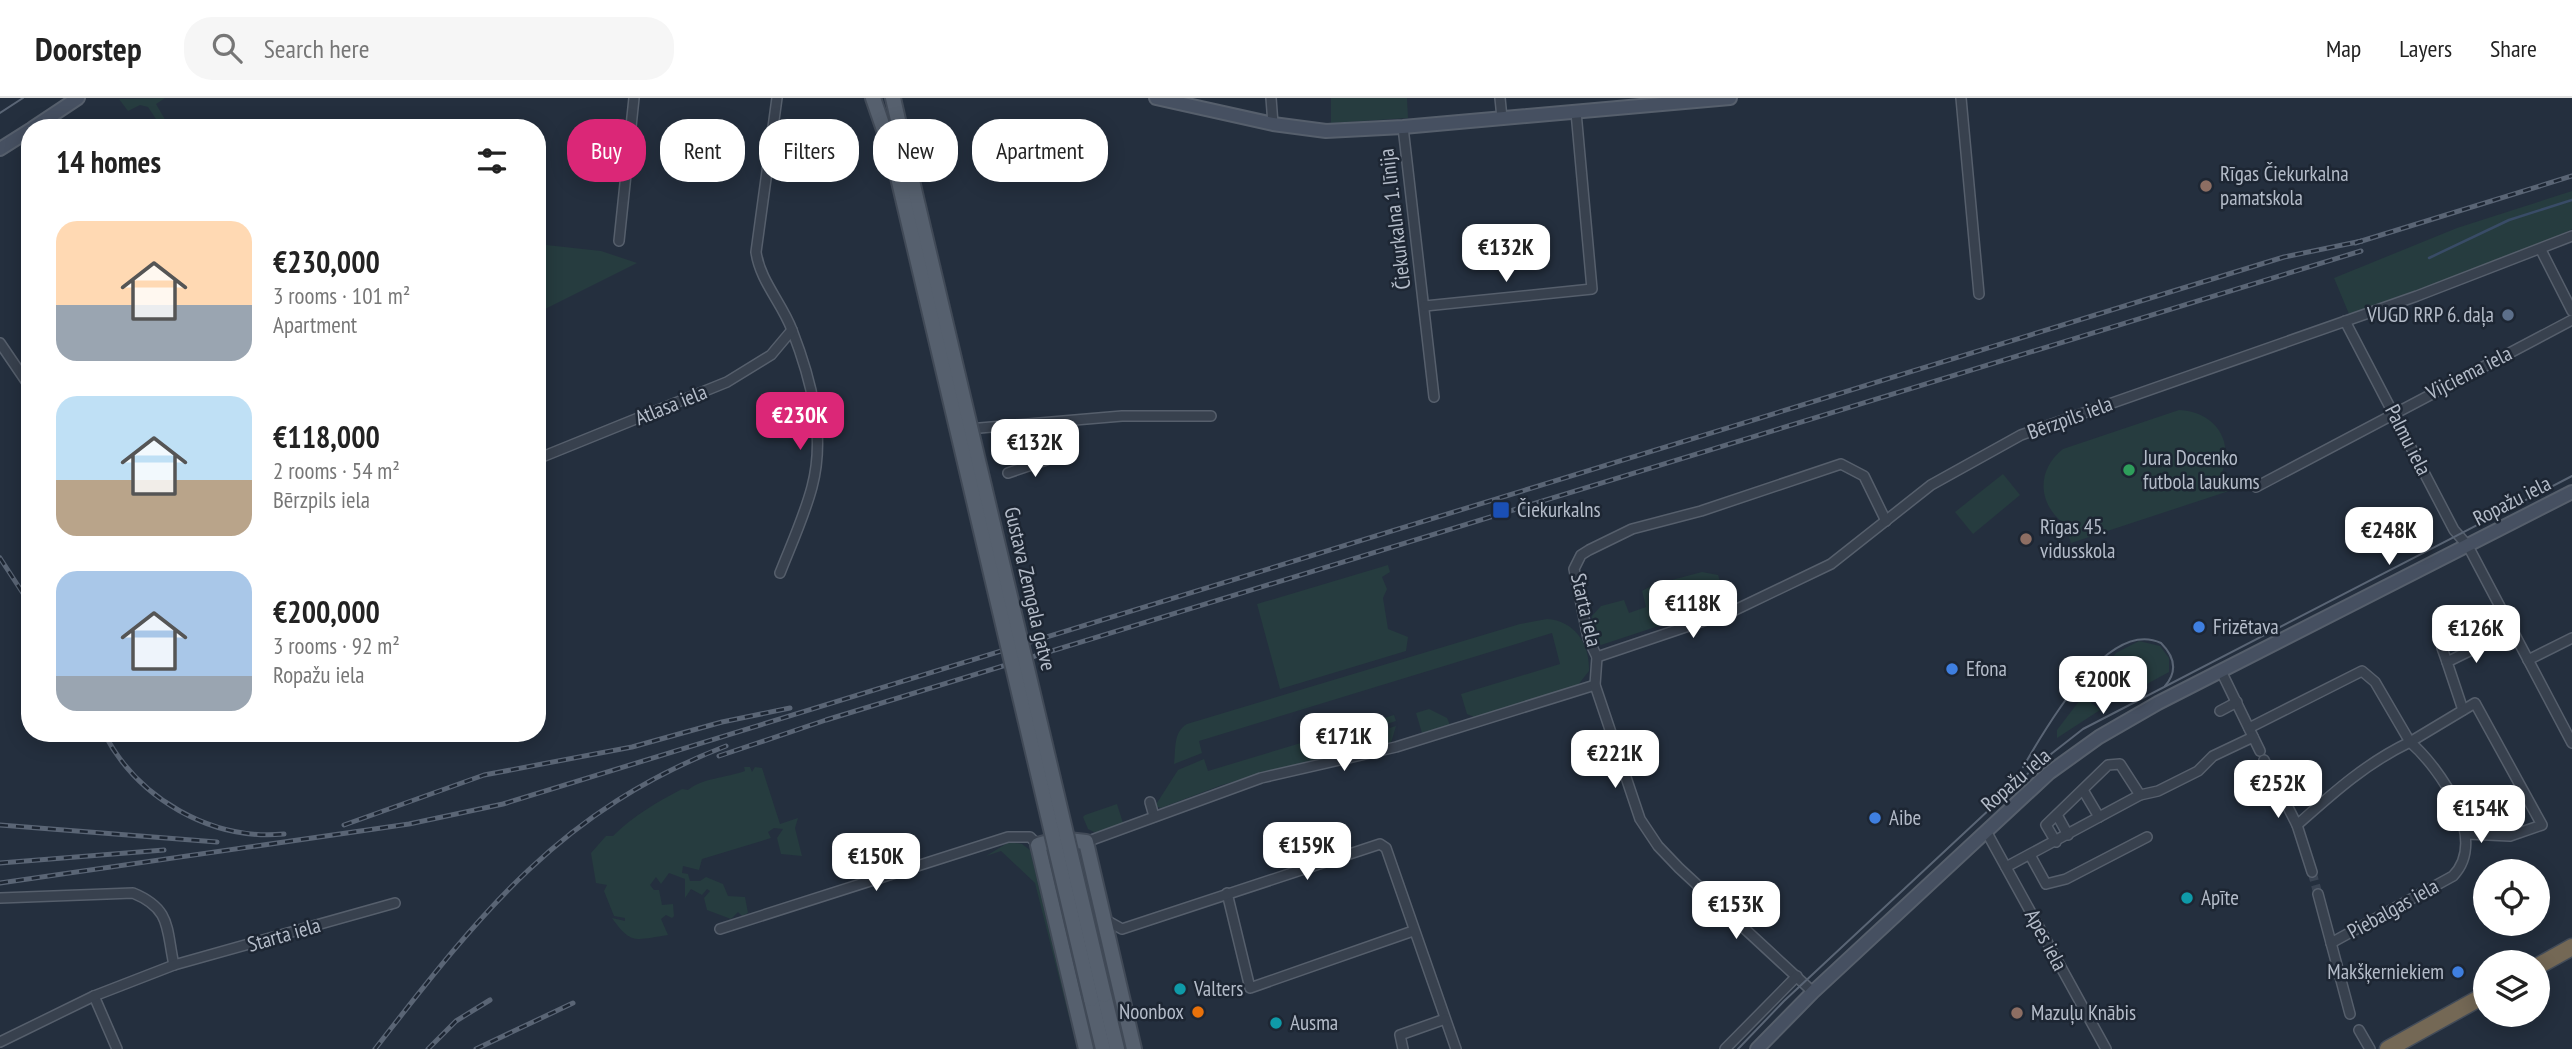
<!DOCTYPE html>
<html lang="en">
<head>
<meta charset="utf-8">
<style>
  body { margin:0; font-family:"PT Sans Narrow",sans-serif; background:#f6f6f6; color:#222; height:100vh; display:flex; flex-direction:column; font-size:26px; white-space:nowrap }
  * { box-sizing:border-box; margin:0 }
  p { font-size:23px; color:#767676 }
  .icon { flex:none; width:38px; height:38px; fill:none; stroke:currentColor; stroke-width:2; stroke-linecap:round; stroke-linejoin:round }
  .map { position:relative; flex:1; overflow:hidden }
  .drawer { position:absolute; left:21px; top:21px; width:525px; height:623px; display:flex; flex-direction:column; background:#fff; border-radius:28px; box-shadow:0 4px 18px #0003 }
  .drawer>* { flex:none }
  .banner { position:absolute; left:567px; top:21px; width:665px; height:63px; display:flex; gap:14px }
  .buttons { position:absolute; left:2473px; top:761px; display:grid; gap:14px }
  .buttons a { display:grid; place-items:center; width:77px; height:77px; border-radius:50%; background:#fff; box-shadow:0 4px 18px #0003; font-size:35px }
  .price { position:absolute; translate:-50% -60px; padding:0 16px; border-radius:14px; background:#fff; color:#222; font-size:23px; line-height:46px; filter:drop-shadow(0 2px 4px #0008) }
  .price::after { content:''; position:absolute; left:50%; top:42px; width:21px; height:16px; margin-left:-10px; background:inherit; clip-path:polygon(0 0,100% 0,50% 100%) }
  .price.on { background:#db2777; color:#fff }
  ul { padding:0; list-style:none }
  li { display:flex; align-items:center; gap:21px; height:175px; padding:0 35px }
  li span { display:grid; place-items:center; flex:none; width:196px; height:140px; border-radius:21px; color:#555 }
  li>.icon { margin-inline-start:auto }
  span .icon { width:84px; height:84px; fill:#fffc; stroke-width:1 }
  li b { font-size:30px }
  h2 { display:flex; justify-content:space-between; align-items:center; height:84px; padding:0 35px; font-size:30px }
  .chip { padding:0 24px; border-radius:28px; background:#fff; box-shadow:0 4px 18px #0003; font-size:24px; line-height:63px }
  .chip.on { background:#db2777; color:#fff }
  header { display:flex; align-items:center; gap:42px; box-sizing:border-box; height:98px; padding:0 35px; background:#fff; border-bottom:2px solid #e0e0e0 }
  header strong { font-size:33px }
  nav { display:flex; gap:38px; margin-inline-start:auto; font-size:24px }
  .search { width:490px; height:63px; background:#f6f6f6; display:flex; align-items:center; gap:18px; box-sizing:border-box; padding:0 24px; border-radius:28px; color:#767676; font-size:26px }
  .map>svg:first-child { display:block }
  .green { fill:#263c3f }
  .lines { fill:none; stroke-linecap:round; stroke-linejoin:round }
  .stream { stroke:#394c67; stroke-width:2.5 }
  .street-tunnel { stroke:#3a4453; stroke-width:9; stroke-dasharray:9 4.5; stroke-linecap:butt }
  .street-casing { stroke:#565f6c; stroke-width:12 }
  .secondary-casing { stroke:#565f6c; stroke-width:16 }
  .primary-casing { stroke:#414a57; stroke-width:18 }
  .highway-casing { stroke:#434c59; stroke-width:19 }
  .street { stroke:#38414e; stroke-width:9 }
  .secondary { stroke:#465061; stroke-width:12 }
  .primary { stroke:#56606e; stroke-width:14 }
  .highway { stroke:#746855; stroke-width:16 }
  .tram { stroke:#5a6575; stroke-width:2 }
  .rail-casing { stroke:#5a6575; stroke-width:5 }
  .rail { stroke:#1d2633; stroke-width:2.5; stroke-dasharray:8; stroke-linecap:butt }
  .primary-bridge-casing { stroke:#414a57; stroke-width:18; stroke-linecap:butt }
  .primary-bridge { stroke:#56606e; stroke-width:14 }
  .education-dot { fill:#8d6e63; stroke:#1d2633; stroke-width:2.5 }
  .service-dot { fill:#5c6f8a; stroke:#1d2633; stroke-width:2.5 }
  .leisure-dot { fill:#2e9e5b; stroke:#1d2633; stroke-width:2.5 }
  .transit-dot { fill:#1a4fb4; stroke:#1d2633; stroke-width:2.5 }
  .shop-dot { fill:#3f7fe0; stroke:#1d2633; stroke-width:2.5 }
  .culture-dot { fill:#0f9aa8; stroke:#1d2633; stroke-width:2.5 }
  .food-dot { fill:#e8710a; stroke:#1d2633; stroke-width:2.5 }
  .labels { text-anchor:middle; stroke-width:5; stroke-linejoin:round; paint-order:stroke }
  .poi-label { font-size:21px; fill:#b4bcc9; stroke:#1d2633; text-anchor:start }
  .street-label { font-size:21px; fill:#b4bcc9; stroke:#1d2633 }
</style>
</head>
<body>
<header>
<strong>Doorstep</strong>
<div class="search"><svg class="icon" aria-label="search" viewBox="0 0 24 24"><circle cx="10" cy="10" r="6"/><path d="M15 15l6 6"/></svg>Search here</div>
<nav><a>Map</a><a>Layers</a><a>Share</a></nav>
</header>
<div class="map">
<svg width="2572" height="951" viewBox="0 0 2572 951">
  <rect width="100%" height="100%" fill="#242f3e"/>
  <!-- green -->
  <g class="green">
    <path d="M165 0 156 6 170 30H162L148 9 140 7 128 13 119 1Z"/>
    <path d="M1331 0H1407L1408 20 1331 25Z"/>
    <path d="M2572 93V131L2525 154 2349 216 2334 180 2457 130Z"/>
    <path d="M537 146 601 153 637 165 537 215Z"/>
    <path d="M2179 312C2217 314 2236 345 2220 380L2231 377 2235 391 2071 445 2067 433 2072 431C2039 412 2033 375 2063 351Z"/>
    <path d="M2003 376 2020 397 1973 436 1955 414Z"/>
    <path d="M1388 467 1390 474 1382 479 1387 491 1383 500 1388 531 1408 539 1406 553 1280 591 1257 506Z"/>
    <path d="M1702 474 1718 477 1726 501 1725 506 1601 547 1593 540 1592 518 1601 508 1624 502 1629 515 1646 509 1642 493 1653 487Z"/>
    <path d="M1547 521C1575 523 1590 546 1589 573L1578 587 1476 620 1467 616 1461 596 1560 566 1552 535 1199 643 1202 655 1174 666C1176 651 1173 634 1187 626L1520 526Z"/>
    <path d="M2139 543 2160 548 2169 560V574L2123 599 2087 595 2086 593 2116 555Z"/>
    <path d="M2083 598 2100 612 2057 640V632Z"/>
    <path d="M1429 611 1447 620 1450 627 1422 635 1416 615Z"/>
    <path d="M1394 617 1396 623 1371 631 1373 635 1396 628 1391 645 1278 671 1222 687 1161 710 1155 708 1178 672 1204 661 1208 673Z"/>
    <path d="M744 669H750L752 674 755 669 762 670 780 726 798 720 795 730 802 758 781 756 777 740 783 731 774 730 768 734 771 740 702 761 699 772 683 768 682 775 688 776 690 783H700L706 779 723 786 728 798 745 799 748 815 742 818 738 814 731 821 707 812 704 800 710 793 707 791 702 797 691 791 685 800V781L669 775 661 786 656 779 650 787 654 792H659L662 807 673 806 674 818 672 820 666 817 661 821 668 837C635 842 631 847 612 820L625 823V820L614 818 604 793 607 787 596 785 591 755 606 738H613C633 718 657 704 682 691L688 692C702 680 726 680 745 673Z"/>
    <path d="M1117 706 1123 725 1096 735 1088 731 1083 719 1085 717Z"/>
    <path d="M1009 744 1022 746 1030 752 1075 943 1035 785 1001 753 986 758Z"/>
  </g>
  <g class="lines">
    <!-- stream -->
    <path class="stream" d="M2429 160 2509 122 2572 102"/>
    <!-- street-tunnel -->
    <path class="street-tunnel" d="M2312 774 2318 796"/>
    <!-- street casing -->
    <g class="street-casing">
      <g id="street">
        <path d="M777 0 756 154C760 183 782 205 792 232 811 281 826 337 812 389 804 419 791 447 780 475"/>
        <path d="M1271 0 1273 26"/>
        <path d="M1500 0 1502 20"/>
        <path d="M1961 0 1979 196"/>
        <path d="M1403 29 1434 299"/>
        <path d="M619 143 634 0"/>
        <path d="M2541 152 2572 213"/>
        <path d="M1425 208 1592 191 1576 14"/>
        <path d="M2345 223 2454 432 2468 448 2572 645"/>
        <path d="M0 245 30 289"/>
        <path d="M968 331 1122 318H1211"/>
        <path d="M537 361 727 284 771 257 792 232"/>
        <path d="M1008 375 1052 360"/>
        <path d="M2256 389 2572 222"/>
        <path d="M2442 550 2447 564"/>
        <path d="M1597 559 1733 513 1831 466 1931 387 2021 337 2417 198 2572 138"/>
        <path d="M2528 562 2572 540"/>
        <path d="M2221 573 2260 653"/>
        <path d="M2463 612 2447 564 2512 532"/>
        <path d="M2220 613 2237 604"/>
        <path d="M2249 630 2362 573 2375 584 2410 644 2475 605 2542 727 2510 738 2467 736"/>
        <path d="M2264 662 2297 727 2312 774"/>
        <path d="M2083 692 2099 719"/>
        <path d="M1150 704 1154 718"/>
        <path d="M2057 717 2068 737"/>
        <path d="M2297 727C2333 695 2366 665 2410 644 2440 670 2489 741 2453 778L2331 845"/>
        <path d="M1986 733 2106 951"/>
        <path d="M1086 744 1261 680 1396 649 1595 587"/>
        <path d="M2056 744 2046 727 2108 667 2120 666 2140 697"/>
        <path d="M2030 757 2046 786 2066 781 2147 739"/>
        <path d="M2006 769 2140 697 2158 693 2198 673 2213 658 2253 639"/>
        <path d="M1227 795 1250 890 1413 833"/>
        <path d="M2318 796 2350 916"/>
        <path d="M0 800 133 795C172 811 166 831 174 867"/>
        <path d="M1104 821 1122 831 1380 746 1386 750 1456 951"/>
        <path d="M720 831 1008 739H1030L1038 747"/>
        <path d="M1813 894 1679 770 1658 748 1640 721 1595 587 1597 559 1588 540 1574 471 1581 457 1589 452 1632 431 1701 413 1841 366 1864 378 1886 423"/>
        <path d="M94 898 117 951"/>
        <path d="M2359 932 2370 951"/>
        <path d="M0 944 94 898 174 867 395 805"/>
        <path d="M1403 951 1400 937 1445 921"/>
        <path d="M1725 951 1797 878"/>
      </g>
    </g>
    <!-- secondary casing -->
    <g class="secondary-casing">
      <g id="secondary">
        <path d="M1156 0 1273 26 1326 33 1403 29 1730 0"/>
        <path d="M33 30 78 0"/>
        <path d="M0 51 30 32"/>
        <path d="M1757 951 1813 894 2049 675 2099 639 2158 605 2572 394"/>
      </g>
    </g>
    <!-- primary casing -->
    <g class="primary-casing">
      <g id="primary">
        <path d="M873 0 893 58"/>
        <path d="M893 0 906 57"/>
        <path d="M1104 897 1117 951"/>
        <path d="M1091 901 1103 951"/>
        <path d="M1086 951 1038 747 1059 741 1086 744 1134 951"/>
      </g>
    </g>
    <!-- highway casing -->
    <g class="highway-casing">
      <g id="highway">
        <path d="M2538 868 2572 849"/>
        <path d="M2388 951 2485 897"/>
      </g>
    </g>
    <!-- street -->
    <use href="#street" class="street"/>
    <!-- secondary -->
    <use href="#secondary" class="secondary"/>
    <!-- primary -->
    <use href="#primary" class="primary"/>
    <!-- highway -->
    <use href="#highway" class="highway"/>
    <!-- tram -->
    <g class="tram">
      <path d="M0 15 23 0"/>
      <path d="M2023 669C2045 632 2107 519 2161 545 2174 558 2178 573 2165 588"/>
      <path d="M1738 951 1784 903 2037 667 2083 631 2572 378"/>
    </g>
    <!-- rail casing -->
    <g class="rail-casing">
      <g id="rail">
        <path d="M2355 145 2572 78"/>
        <path d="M0 460 30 506"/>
        <path d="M104 635C137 700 211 743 284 736"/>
        <path d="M719 658 826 622 2361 153"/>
        <path d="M0 727 217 744"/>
        <path d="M344 727 484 677 632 649 722 624 790 610"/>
        <path d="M0 765 164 752"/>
        <path d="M0 785 409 726 503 706 2284 159 2362 143"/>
        <path d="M375 951C480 816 560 712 726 648"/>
        <path d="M428 951 456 923 490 902"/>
        <path d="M476 951 573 905"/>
      </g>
    </g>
    <!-- rail -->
    <use href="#rail" class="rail"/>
    <!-- primary-bridge casing -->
    <g class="primary-bridge-casing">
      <g id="primary-bridge">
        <path d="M906 57 1104 897"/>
        <path d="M893 58 1091 901"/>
      </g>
    </g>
    <!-- primary-bridge -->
    <use href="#primary-bridge" class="primary-bridge"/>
  </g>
  <!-- markers -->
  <g class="education-dot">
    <circle cx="2206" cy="88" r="7"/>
    <circle cx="2026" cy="441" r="7"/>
    <circle cx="2017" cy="915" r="7"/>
  </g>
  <circle class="service-dot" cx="2508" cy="217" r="7"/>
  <circle class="leisure-dot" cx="2129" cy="372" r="7"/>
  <rect class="transit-dot" x="1492" y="403" width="18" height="18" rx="3.5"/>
  <g class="shop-dot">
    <circle cx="2199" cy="529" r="7"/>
    <circle cx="1952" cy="571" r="7"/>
    <circle cx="1875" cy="720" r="7"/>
    <circle cx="2458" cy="874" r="7"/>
  </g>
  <g class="culture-dot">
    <circle cx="2187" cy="800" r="7"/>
    <circle cx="1180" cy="891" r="7"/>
    <circle cx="1276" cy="925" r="7"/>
  </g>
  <circle class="food-dot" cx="1198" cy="914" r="7"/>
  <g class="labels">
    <!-- poi labels -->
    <g class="poi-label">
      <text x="2220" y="83">Rīgas Čiekurkalna<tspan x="2220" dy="24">pamatskola</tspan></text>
      <text x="2494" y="224" text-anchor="end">VUGD RRP 6. daļa</text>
      <text x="2143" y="367">Jura Docenko<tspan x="2143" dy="24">futbola laukums</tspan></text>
      <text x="1517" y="419">Čiekurkalns</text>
      <text x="2040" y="436">Rīgas 45.<tspan x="2040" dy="24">vidusskola</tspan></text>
      <text x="2213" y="536">Frizētava</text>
      <text x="1966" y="578">Efona</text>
      <text x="1889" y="727">Aibe</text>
      <text x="2201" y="807">Apīte</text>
      <text x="2444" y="881" text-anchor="end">Makšķerniekiem</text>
      <text x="1194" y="898">Valters</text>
      <text x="1184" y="921" text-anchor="end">Noonbox</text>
      <text x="2031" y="922">Mazuļu Knābis</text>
      <text x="1290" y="932">Ausma</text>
    </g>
    <!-- street labels -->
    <g class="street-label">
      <text transform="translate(1395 121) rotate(-97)" y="7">Čiekurkalna 1. līnija</text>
      <text transform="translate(2469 275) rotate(-27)" y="7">Vijciema iela</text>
      <text transform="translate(671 307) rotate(-22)" y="7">Atlasa iela</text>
      <text transform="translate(2070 320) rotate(-20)" y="7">Bērzpils iela</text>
      <text transform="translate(2408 342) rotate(63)" y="7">Palmu iela</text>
      <text transform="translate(2512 403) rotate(-27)" y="7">Ropažu iela</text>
      <text transform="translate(1030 491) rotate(77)" y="7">Gustava Zemgala gatve</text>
      <text transform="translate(1586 512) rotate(77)" y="7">Starta iela</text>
      <text transform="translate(2016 682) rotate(-41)" y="7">Ropažu iela</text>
      <text transform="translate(2393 811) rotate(-29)" y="7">Piebalgas iela</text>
      <text transform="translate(284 837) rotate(-16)" y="7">Starta iela</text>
      <text transform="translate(2046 842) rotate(62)" y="7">Apes iela</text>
    </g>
  </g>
</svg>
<div class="buttons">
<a><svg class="icon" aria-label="locate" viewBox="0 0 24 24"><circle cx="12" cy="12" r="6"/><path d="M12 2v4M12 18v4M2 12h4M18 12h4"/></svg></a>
<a><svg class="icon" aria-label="layers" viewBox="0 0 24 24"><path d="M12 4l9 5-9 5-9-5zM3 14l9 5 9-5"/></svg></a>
</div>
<b class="price" style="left:1506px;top:186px">€132K</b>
<b class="price on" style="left:800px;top:354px">€230K</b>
<b class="price" style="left:1035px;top:381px">€132K</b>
<b class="price" style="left:2389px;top:469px">€248K</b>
<b class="price" style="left:1693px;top:542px">€118K</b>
<b class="price" style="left:2476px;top:567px">€126K</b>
<b class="price" style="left:2103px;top:618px">€200K</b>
<b class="price" style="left:1344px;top:675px">€171K</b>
<b class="price" style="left:1615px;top:692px">€221K</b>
<b class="price" style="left:2278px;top:722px">€252K</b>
<b class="price" style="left:2481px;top:747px">€154K</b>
<b class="price" style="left:1307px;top:784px">€159K</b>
<b class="price" style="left:876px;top:795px">€150K</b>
<b class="price" style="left:1736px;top:843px">€153K</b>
<div class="banner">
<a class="chip on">Buy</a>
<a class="chip">Rent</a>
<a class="chip">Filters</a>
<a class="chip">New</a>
<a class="chip">Apartment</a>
</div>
<section class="drawer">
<h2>14 homes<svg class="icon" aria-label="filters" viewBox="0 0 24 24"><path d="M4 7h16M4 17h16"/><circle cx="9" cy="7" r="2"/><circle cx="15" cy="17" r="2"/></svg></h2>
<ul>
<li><span style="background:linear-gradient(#ffd9b3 60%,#9aa5b1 0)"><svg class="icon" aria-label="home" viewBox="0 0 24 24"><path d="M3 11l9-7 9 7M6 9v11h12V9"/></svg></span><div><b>€230,000</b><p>3 rooms · 101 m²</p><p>Apartment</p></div></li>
<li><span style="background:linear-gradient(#bfe0f5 60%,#b9a48a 0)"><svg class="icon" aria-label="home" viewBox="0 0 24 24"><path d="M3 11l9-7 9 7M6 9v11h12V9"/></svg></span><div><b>€118,000</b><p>2 rooms · 54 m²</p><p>Bērzpils iela</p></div></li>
<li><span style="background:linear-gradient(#a9c7e8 75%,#9aa5b1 0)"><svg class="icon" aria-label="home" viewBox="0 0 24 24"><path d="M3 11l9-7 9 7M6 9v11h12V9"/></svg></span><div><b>€200,000</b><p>3 rooms · 92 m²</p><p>Ropažu iela</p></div></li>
</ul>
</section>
</div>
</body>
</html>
